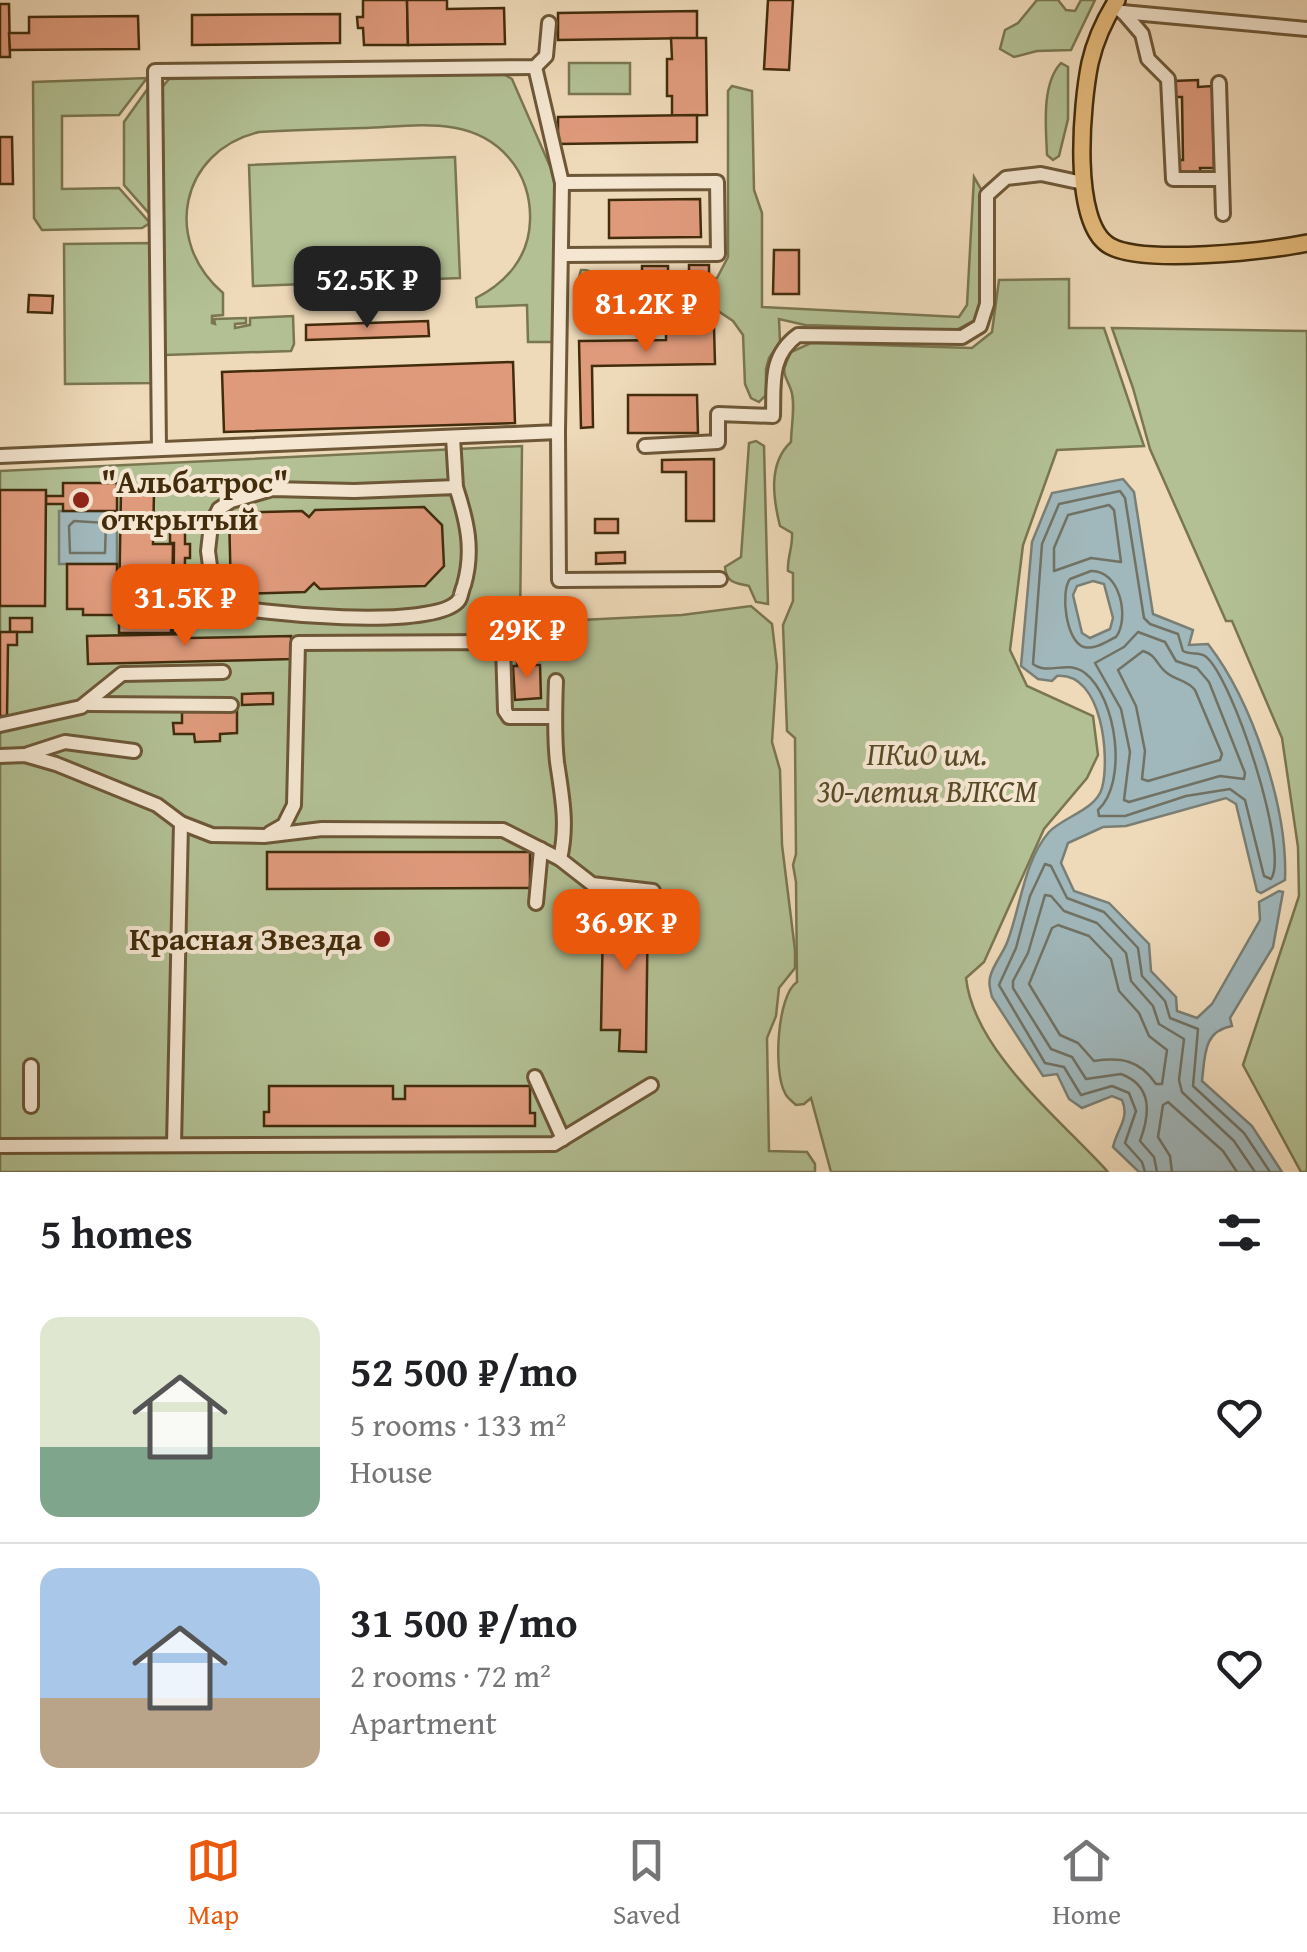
<!DOCTYPE html>
<html lang="en">
<head>
<meta charset="utf-8">
<style>
  body { margin:0; font-family:"Gentium Book Plus",serif; background:#f6f6f6; color:#202124; height:100vh; display:flex; flex-direction:column; font-size:38px; white-space:nowrap }
  * { box-sizing:border-box; margin:0 }
  p { font-size:32px; color:#757577 }
  .icon { flex:none; width:55px; height:55px; fill:none; stroke:currentColor; stroke-width:2; stroke-linecap:round; stroke-linejoin:round }
  .map { position:relative; height:1172px; overflow:hidden }
  .side { display:flex; flex-direction:column; background:#fff; flex:1 }
  .side>* { flex:none }
  .price { position:absolute; translate:-50% -85px; padding:0 22px; border-radius:20px; background:#ea580c; color:#fff; font-size:32px; line-height:65px; filter:drop-shadow(0 2px 5px #0008) }
  .price::after { content:''; position:absolute; left:50%; top:60px; width:30px; height:22px; margin-left:-15px; background:inherit; clip-path:polygon(0 0,100% 0,50% 100%) }
  .price.current { background:#222; color:#fff }
  ul { padding:0; list-style:none }
  li { display:flex; align-items:center; gap:30px; height:250px; padding:0 40px }
  li+li { border-top:2px solid #e0e0e0 }
  li span { display:grid; place-items:center; flex:none; width:280px; height:200px; border-radius:20px; color:#555 }
  li>.icon { margin-inline-start:auto }
  span .icon { width:120px; height:120px; fill:#fffc; stroke-width:1 }
  li b { font-size:42px }
  h2 { display:flex; justify-content:space-between; align-items:center; height:120px; padding:0 40px; font-size:42px }
  .menu { display:flex; justify-content:space-around; align-items:center; height:140px; border-top:2px solid #e0e0e0; background:#fff; font-size:28px; color:#757577 }
  .menu a { display:grid; justify-items:center; gap:5px }
  .menu .current { color:#ea580c }
  .map>svg:first-child { display:block }
  .green { fill:#b2c094; stroke:#7a7650; stroke-width:2.5 }
  .water { fill:#a0b7bb; stroke:#7a7f75; stroke-width:2.5; fill-rule:evenodd }
  .lines { fill:none; stroke-linecap:round; stroke-linejoin:round }
  .shore { stroke:#717264; stroke-width:2.5 }
  .building { fill:#df9a7c; stroke:#422c0c; stroke-width:2.5 }
  .minor-casing { stroke:#6d5737; stroke-width:18 }
  .major-casing { stroke:#422c0c; stroke-width:20 }
  .minor { stroke:#f4e6d1; stroke-width:12 }
  .major { stroke:#e7bc7c; stroke-width:15 }
  .poi-dot { fill:#8f2418; stroke:#f4e6d1; stroke-width:4 }
  .labels { text-anchor:middle; stroke-width:8; stroke-linejoin:round; paint-order:stroke }
  .poi-label { font-size:32px; font-weight:bold; fill:#422c0c; stroke:#f4e6d1; text-anchor:start }
  .park-label { font-size:32px; font-style:italic; fill:#584a27; stroke:#f4e6d1 }
</style>
</head>
<body>
<div class="map">
<svg width="1307" height="1172" viewBox="0 0 1307 1172">
  <rect width="100%" height="100%" fill="#eed9b8"/>
  <filter id="stains"><feTurbulence type="fractalNoise" baseFrequency=".002" numOctaves="4"/><feColorMatrix values="0 0 0 0 .2 0 0 0 0 .09 0 0 0 0 .02 0 0 0 .5 -.17"/></filter>
  <radialGradient id="worn" r=".72"><stop offset=".6" stop-color="#630" stop-opacity="0"/><stop offset="1" stop-color="#630" stop-opacity=".3"/></radialGradient>
  <!-- green -->
  <g class="green">
    <path d="M1037 0H1058L1066 10 1075 11 1081 0H1095L1071 50 1037 51 1014 57 1000 49 1005 30 1018 23Z"/>
    <rect x="569" y="63" width="61" height="31"/>
    <path d="M1061 63 1068 67V119L1059 156 1053 160 1047 155C1046 128 1041 84 1061 63Z"/>
    <path d="M382 73H502L512 79 556 180 554 342H528L527 305 477 307 476 298C506 283 529 257 530 221 531 198 524 175 509 158 473 115 416 126 366 128 331 129 295 130 259 132 180 151 162 241 223 293V315L212 316V323L215 324 214 319 246 318V323L235 324V328L250 325V318L293 316 294 344 291 351 165 355 163 138 159 91 169 79Z"/>
    <path d="M147 78 119 115 62 116V189L119 188 150 223 142 228 42 230 34 218 33 82Z"/>
    <path d="M151 84 154 219 124 185V122Z"/>
    <path d="M732 86 752 91 754 190 762 213V307L959 317 967 305 974 177 985 196 981 307 975 320 956 330 805 325 779 319 780 342 769 358 766 369V395L759 402 751 398 745 384 743 335 733 321 718 311 657 293 591 295 582 291 578 281 581 270C594 269 598 279 610 281 636 286 692 285 717 278L728 257V91Z"/>
    <path d="M455 157 460 278 253 286 249 165Z"/>
    <path d="M151 243 153 383 65 384 64 244Z"/>
    <path d="M1069 279V328H1104L1144 446 1057 450 1023 545 1010 650 1027 686 1093 716 1098 755 1087 778 1044 829 984 962 966 978C974 1051 1060 1119 1108 1172H831L811 1098 804 1104 796 1105C792 1101 787 1098 785 1093 773 1072 777 995 797 982L796 882 793 865 796 854 795 738 787 731 783 625 793 601V573L788 571C787 558 793 547 792 533L780 526C773 498 768 463 791 442 791 427 796 404 791 390 784 371 780 375 791 352L811 343 972 348 992 332 999 280Z"/>
    <path d="M1112 328 1307 331V1172H1301L1243 1065 1299 896 1298 847 1282 738 1232 621H1226L1150 449 1133 388Z"/>
    <path d="M756 441 764 446 768 604 756 602 749 586C736 583 726 583 725 567L741 557 749 443Z"/>
    <path d="M522 446 520 626H557L561 621 682 615 751 606 772 624 777 666 772 742 780 770 782 845 795 950V968L779 988 776 1016 767 1038 769 1151 807 1152 815 1164V1172H0V471Z"/>
  </g>
  <!-- water -->
  <g class="water">
    <path d="M1123 479 1134 492 1153 614 1193 630 1189 645 1208 644C1252 701 1288 807 1285 880L1261 893 1257 891 1236 804 1226 798 1126 826 1103 827 1068 843 1061 863 1074 891 1109 903 1149 944 1151 971 1176 997 1177 1011 1197 1018 1212 1004 1260 920 1259 902 1279 891 1283 892 1273 947 1230 1018 1232 1026C1203 1031 1205 1056 1202 1081L1252 1126 1282 1172H1139L1113 1147C1117 1129 1130 1118 1122 1100L1112 1096 1082 1108 1069 1099 1057 1074 1043 1076 992 997C990 989 988 982 991 974 995 962 1004 952 1008 940 1021 905 1024 861 1049 832 1063 817 1096 810 1102 788 1110 759 1103 672 1057 676L1052 681 1038 679 1021 666 1032 542 1052 493ZM1093 581 1104 584 1113 618 1110 629 1090 638 1082 633 1073 595 1077 586Z"/>
    <rect x="59" y="511" width="58" height="53"/>
  </g>
  <g class="lines">
    <!-- shore -->
    <g class="shore">
      <path d="M1120 491 1125 498 1144 618 1150 624 1178 634 1183 651C1190 655 1199 652 1205 656 1232 675 1290 852 1271 879L1264 876 1245 800 1230 789 1186 796 1125 816H1099L1098 810C1128 783 1117 698 1085 673 1066 659 1049 676 1033 664L1042 544 1059 504Z"/>
      <path d="M1109 505 1114 510 1121 562 1091 558 1054 571V548L1068 515Z"/>
      <path d="M74 521 106 523 105 553H70L69 526Z"/>
      <path d="M1091 571C1120 570 1130 618 1116 637 1107 641 1095 650 1084 647 1066 642 1060 592 1070 579Z"/>
      <path d="M1138 632 1165 642 1176 661 1197 668 1209 682 1245 773 1244 779 1220 776 1129 802 1124 800 1130 752 1121 709 1095 663 1124 647Z"/>
      <path d="M1143 651C1157 655 1156 665 1167 673 1177 681 1187 680 1195 690L1222 754 1220 760 1148 781 1142 779 1145 751 1136 706 1118 670Z"/>
      <path d="M1058 925 1089 936 1111 959 1119 991 1139 1013 1149 1036 1167 1050 1162 1084H1156C1140 1060 1121 1057 1094 1061L1078 1043 1060 1035 1029 984 1052 928Z"/>
      <path d="M1145 1172 1142 1162 1125 1143 1136 1111 1129 1093 1112 1086 1081 1095 1064 1067 1045 1063 999 985 1016 948 1030 896 1045 864 1051 866 1067 898 1104 912 1138 948 1142 976 1165 1001 1170 1018 1198 1029 1193 1086 1244 1133 1270 1172"/>
      <path d="M1157 1172 1154 1157 1140 1141C1150 1114 1153 1086 1121 1074L1086 1079 1072 1057 1051 1049 1013 988V981L1028 953 1045 895 1051 896 1064 911 1097 923 1126 953 1131 981 1153 1006 1159 1024 1184 1039 1179 1080 1182 1092 1234 1141 1255 1172"/>
      <path d="M1172 1172 1170 1156 1158 1137 1163 1105 1168 1102 1223 1151 1237 1172"/>
    </g>
  </g>
  <!-- building -->
  <g class="building">
    <path d="M363 0H407L408 45H364L363 28H358L357 17H363Z"/>
    <path d="M407 0H447V9L504 8 505 44 408 45Z"/>
    <path d="M768 0H793L789 70 764 69Z"/>
    <path d="M0 4H9L10 57H0Z"/>
    <path d="M697 11V38L558 40V13Z"/>
    <path d="M340 14V43L192 45V15Z"/>
    <path d="M138 16 139 49 10 50 9 33H29V17Z"/>
    <path d="M671 38H706L707 115 672 116V96H667V59H672Z"/>
    <path d="M1198 80V87L1212 86 1214 168H1200L1201 175 1174 176V160H1183L1182 97H1173V81Z"/>
    <path d="M697 115V142L558 144V117Z"/>
    <path d="M0 137H12L13 184H0Z"/>
    <path d="M700 199 701 237 609 238V200Z"/>
    <path d="M774 250H799V294H773Z"/>
    <rect x="689" y="265" width="20" height="16"/>
    <rect x="642" y="266" width="26" height="16"/>
    <path d="M29 295 53 296 52 313 28 312Z"/>
    <path d="M707 305 708 327H714L715 364 592 366 593 427 581 428 579 341 666 340V328L695 327 694 306Z"/>
    <path d="M428 321 429 336 306 340V325Z"/>
    <path d="M513 362 515 423 224 432 222 372Z"/>
    <path d="M628 395H697L698 433H628Z"/>
    <path d="M714 459V521H686V472H662V460Z"/>
    <path d="M63 483H117V511H63V504H46V496H63Z"/>
    <path d="M0 490H46L45 606H0Z"/>
    <path d="M121 491 154 492 153 544H173L172 607H119Z"/>
    <path d="M424 507 442 525 444 566 425 586 320 589 314 583 305 592 231 594 229 513 302 511 309 517 315 510Z"/>
    <rect x="595" y="519" width="23" height="14"/>
    <path d="M170 526H185V544H190V558H185L184 633H173L174 543H170Z"/>
    <path d="M625 552V563L596 564V553Z"/>
    <path d="M67 564H117V615H83V609H67Z"/>
    <path d="M119 607H172L171 633H119Z"/>
    <rect x="10" y="618" width="22" height="14"/>
    <path d="M534 631 536 656H530L531 660 513 658 512 632Z"/>
    <path d="M0 632H17V645H8L7 716H0Z"/>
    <path d="M190 634V638L291 636 292 659 88 664 87 636Z"/>
    <path d="M531 660V665H540L541 698 515 700 513 666H517V661Z"/>
    <path d="M273 693V704L242 705V694Z"/>
    <path d="M237 710V733L220 734V741L195 742 194 734H174L173 723H182V712Z"/>
    <path d="M267 852H530V888L267 889Z"/>
    <path d="M618 898 648 899 646 1052 619 1051 620 1030H601L603 920H618Z"/>
    <path d="M269 1086H393V1099H405V1086H530V1113H535V1126H264V1112H269Z"/>
  </g>
  <g class="lines">
    <!-- minor casing -->
    <g class="minor-casing">
      <g id="minor">
        <path d="M1122 12 1307 29"/>
        <path d="M1123 12 1142 34 1148 59 1168 79 1173 179H1220"/>
        <path d="M1219 83 1223 214"/>
        <path d="M562 183 717 182 718 254 563 255"/>
        <path d="M558 432 559 580 720 579"/>
        <path d="M453 437 456 487 354 491 272 489 231 501 219 509 211 525 208 551 215 603C253 614 437 631 459 600 460 600 463 586 464 585 474 550 467 521 456 487"/>
        <path d="M645 446 718 442V414L773 416C774 384 769 356 798 335L962 337 980 326 987 304V195L1006 178 1041 174 1083 183"/>
        <path d="M159 449 155 71 535 67 546 56 549 23"/>
        <path d="M0 456 558 432 562 183 535 67"/>
        <path d="M556 681C555 708 554 735 557 762 562 797 568 824 560 859"/>
        <path d="M89 704 231 705"/>
        <path d="M0 725 81 707 122 674 223 672"/>
        <path d="M28 754 65 742 134 751"/>
        <path d="M0 756 25 755 56 764 157 805 181 823 212 835 264 836 322 829 503 830 560 859 592 884 653 891"/>
        <path d="M270 833 284 825 294 805 298 643 498 642 503 646 505 711 509 717H554"/>
        <path d="M536 903 541 849"/>
        <path d="M31 1066V1106"/>
        <path d="M535 1077 563 1139"/>
        <path d="M174 1145 181 823"/>
        <path d="M0 1146 554 1144 651 1085"/>
      </g>
    </g>
    <!-- major casing -->
    <g class="major-casing">
      <path id="major" d="M1117 0C1105 19 1095 41 1090 63 1082 102 1070 224 1110 246 1144 265 1267 251 1307 243"/>
    </g>
    <!-- minor -->
    <use href="#minor" class="minor"/>
    <!-- major -->
    <use href="#major" class="major"/>
  </g>
  <!-- markers -->
  <g class="poi-dot">
    <circle cx="81" cy="500" r="10"/>
    <circle cx="382" cy="939" r="10"/>
  </g>
  <g class="labels">
    <!-- poi labels -->
    <g class="poi-label">
      <text x="101" y="493">"Альбатрос"<tspan x="101" dy="37">открытый</tspan></text>
      <text x="362" y="950" text-anchor="end">Красная Звезда</text>
    </g>
    <!-- park labels -->
    <g class="park-label">
      <text x="927" y="765">ПКиО им.<tspan x="927" dy="37">30-летия ВЛКСМ</tspan></text>
    </g>
  </g>
  <rect width="100%" height="100%" filter="url(#stains)"/>
  <rect width="100%" height="100%" fill="url(#worn)"/>
</svg>
<b class="price current" style="left:367px;top:331px">52.5K ₽</b>
<b class="price" style="left:646px;top:355px">81.2K ₽</b>
<b class="price" style="left:185px;top:649px">31.5K ₽</b>
<b class="price" style="left:527px;top:681px">29K ₽</b>
<b class="price" style="left:626px;top:974px">36.9K ₽</b>
</div>
<section class="side">
<h2>5 homes<svg class="icon" aria-label="filters" viewBox="0 0 24 24"><path d="M4 7h16M4 17h16"/><circle cx="9" cy="7" r="2"/><circle cx="15" cy="17" r="2"/></svg></h2>
<ul>
<li><span style="background:linear-gradient(#dfe7d0 65%,#7fa58c 0)"><svg class="icon" aria-label="home" viewBox="0 0 24 24"><path d="M3 11l9-7 9 7M6 9v11h12V9"/></svg></span><div><b>52 500 ₽/mo</b><p>5 rooms · 133 m²</p><p>House</p></div><svg class="icon" aria-label="heart" viewBox="0 0 24 24"><path d="M12 20l-8-8c-3-5 5-10 8-4 3-6 11-1 8 4z"/></svg></li>
<li><span style="background:linear-gradient(#a9c7e8 65%,#b9a48a 0)"><svg class="icon" aria-label="home" viewBox="0 0 24 24"><path d="M3 11l9-7 9 7M6 9v11h12V9"/></svg></span><div><b>31 500 ₽/mo</b><p>2 rooms · 72 m²</p><p>Apartment</p></div><svg class="icon" aria-label="heart" viewBox="0 0 24 24"><path d="M12 20l-8-8c-3-5 5-10 8-4 3-6 11-1 8 4z"/></svg></li>
</ul>
</section>
<nav class="menu">
<a class="current"><svg class="icon" aria-label="map" viewBox="0 0 24 24"><path d="M3 6l6-2 6 2 6-2v14l-6 2-6-2-6 2zM9 4v14M15 6v14"/></svg>Map</a>
<a><svg class="icon" aria-label="saved" viewBox="0 0 24 24"><path d="M7 4h10v16l-5-4-5 4z"/></svg>Saved</a>
<a><svg class="icon" aria-label="home" viewBox="0 0 24 24"><path d="M3 11l9-7 9 7M6 9v11h12V9"/></svg>Home</a>
</nav>
</body>
</html>
